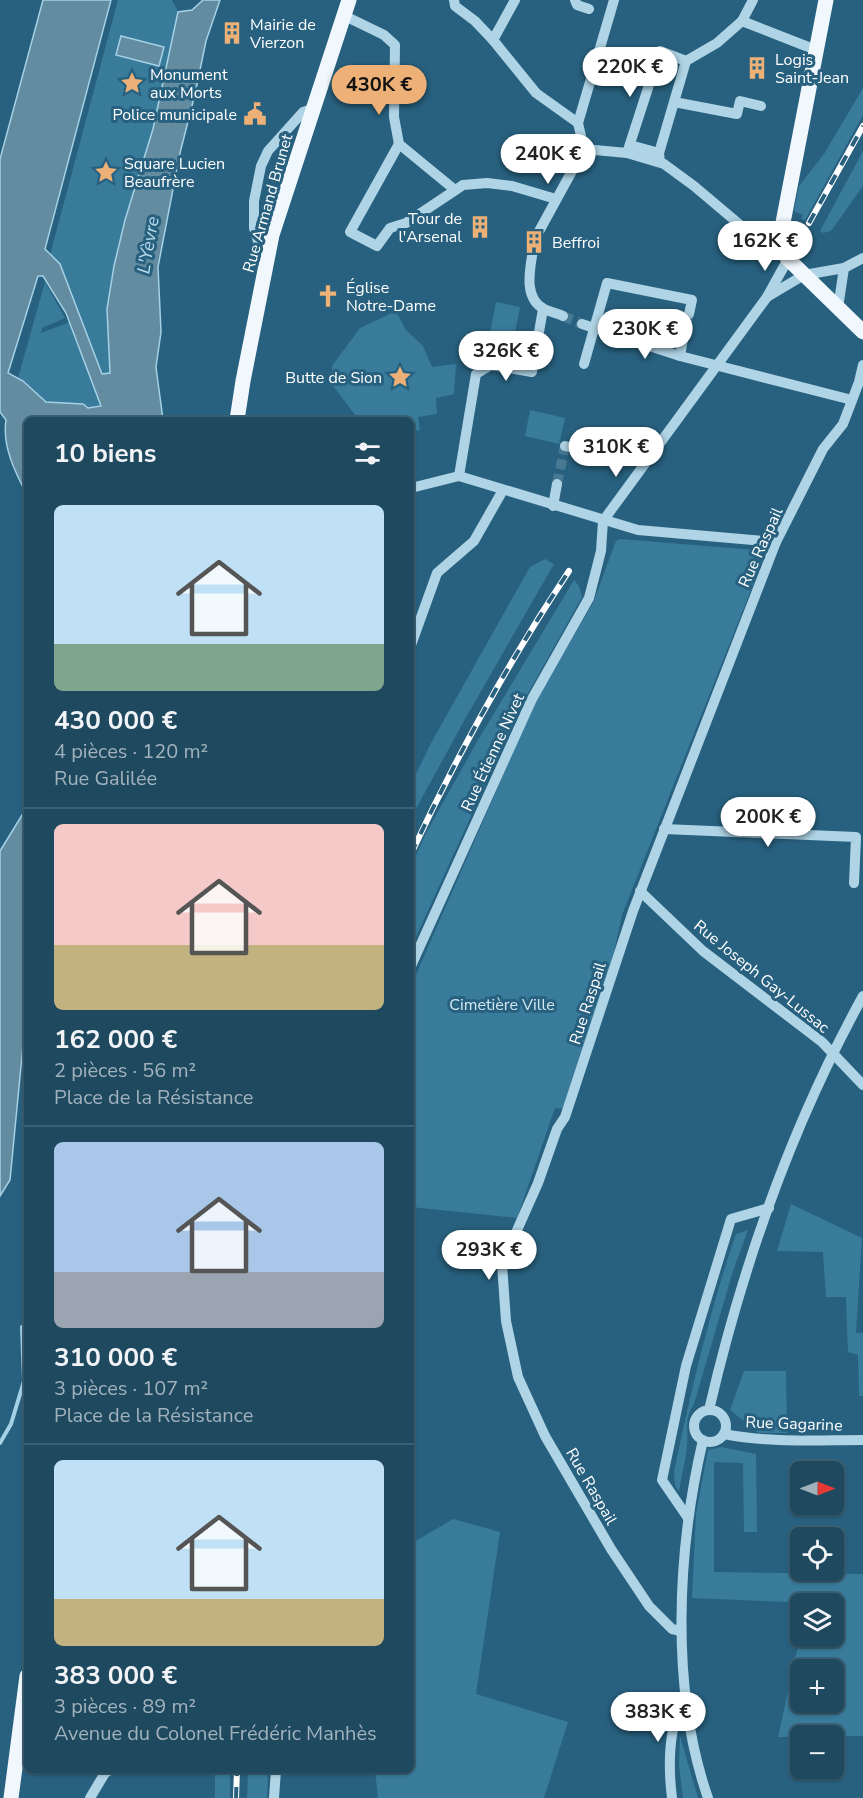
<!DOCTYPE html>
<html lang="fr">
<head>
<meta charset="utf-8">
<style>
  body { margin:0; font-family:"Nunito Sans",sans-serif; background:#265065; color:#f1f3f6; height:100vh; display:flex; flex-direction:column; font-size:22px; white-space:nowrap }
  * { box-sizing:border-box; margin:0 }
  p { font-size:20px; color:#a1b2bd }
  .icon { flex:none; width:33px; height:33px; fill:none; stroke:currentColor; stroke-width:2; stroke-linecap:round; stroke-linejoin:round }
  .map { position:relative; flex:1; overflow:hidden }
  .panel { position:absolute; left:24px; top:417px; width:390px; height:1356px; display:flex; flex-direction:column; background:#1e495f; border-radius:9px; box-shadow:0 2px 4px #0004,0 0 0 2px #3c6174 }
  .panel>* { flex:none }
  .needle { width:39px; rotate:90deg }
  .controls { position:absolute; left:790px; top:1461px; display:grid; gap:12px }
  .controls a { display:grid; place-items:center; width:54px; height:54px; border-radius:9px; background:#1e495f; box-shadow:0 2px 4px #0004,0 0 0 2px #3c6174; font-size:30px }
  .price { position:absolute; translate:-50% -51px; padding:0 14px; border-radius:21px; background:#fff; color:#222; font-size:20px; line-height:39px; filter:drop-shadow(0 2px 3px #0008) }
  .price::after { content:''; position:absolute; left:50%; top:36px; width:18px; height:14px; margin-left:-9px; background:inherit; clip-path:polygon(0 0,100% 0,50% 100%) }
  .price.active { background:#edb076; color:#111 }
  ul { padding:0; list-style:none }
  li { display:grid; align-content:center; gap:12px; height:318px; padding:0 30px }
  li+li { border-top:2px solid #3c6174 }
  li span { display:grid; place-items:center; height:186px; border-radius:9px; color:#555 }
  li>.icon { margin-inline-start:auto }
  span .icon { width:108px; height:108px; fill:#fffc; stroke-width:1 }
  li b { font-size:26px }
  h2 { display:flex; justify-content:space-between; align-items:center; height:72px; padding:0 30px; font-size:26px }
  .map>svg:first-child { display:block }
  .green { fill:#397b9b; fill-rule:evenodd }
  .water { fill:#648ca0; stroke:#a4d1e5; stroke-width:1.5; fill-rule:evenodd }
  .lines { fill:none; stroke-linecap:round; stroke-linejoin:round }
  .stream { stroke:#a4d1e5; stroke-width:4 }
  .minor-tunnel { stroke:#487992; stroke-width:10; stroke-dasharray:10 5; stroke-linecap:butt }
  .minor { stroke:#afd4e5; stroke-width:10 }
  .major { stroke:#f0f8fd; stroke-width:15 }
  .rail-casing { stroke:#fff; stroke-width:6 }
  .rail { stroke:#28617f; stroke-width:4; stroke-dasharray:11; stroke-linecap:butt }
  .labels { text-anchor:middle; stroke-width:6; stroke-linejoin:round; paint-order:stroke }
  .poi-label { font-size:16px; fill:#fff; stroke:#28617f; text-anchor:start }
  .street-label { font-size:16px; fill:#fff; stroke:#28617f }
  .park-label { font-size:16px; fill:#d2e9f4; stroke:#28617f }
  .water-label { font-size:18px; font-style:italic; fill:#bbdded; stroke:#28617f }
</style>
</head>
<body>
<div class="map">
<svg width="863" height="1798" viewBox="0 0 863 1798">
  <rect width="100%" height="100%" fill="#28617f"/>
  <!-- green -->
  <g class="green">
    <path d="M118 0H172L178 12 153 129 125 220 114 266 107 309 110 373 102 375 60 264 50 255Z"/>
    <path d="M863 88V115L805 220 801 219 803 215 794 211 799 186 824 154Z"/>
    <path d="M863 151V186L831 231 823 233 820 231Z"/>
    <path d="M45 282 65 318 42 328 41 333 70 322 101 406 88 408 82 404 46 402 18 378Z"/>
    <path d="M496 302 520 307 513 342 489 337Z"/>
    <path d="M396 311 406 330 423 346 432 367 456 364 454 394 436 398 437 414 418 417 420 430 411 432V420H359L333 386 332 366 360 328Z"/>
    <path d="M530 410 565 418 559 444 525 436Z"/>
    <path d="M620 539 756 550 762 562 622 915 611 966 564 1109 555 1108 517 1218 411 1207V986L536 700 593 603 616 541Z"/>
    <path d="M545 559 554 564 465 719 411 818V784L431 743 530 567Z"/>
    <path d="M574 580 579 586 582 597 522 704 411 948V866L426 833 478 740Z"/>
    <path d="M791 1204 862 1238 856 1333H863V1396H859L858 1355 848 1352 846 1297H826L823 1252 777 1251Z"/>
    <path d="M748 1230 733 1271 694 1404C683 1422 689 1427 687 1445 686 1461 681 1476 679 1492L675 1485 674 1472C691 1391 709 1312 736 1234Z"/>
    <path d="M744 1371H786L787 1433H759L730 1410Z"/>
    <path d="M721 1447 756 1454 757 1532H744L743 1463 714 1462V1572L863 1574V1736L778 1737 799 1641 819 1640V1637L834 1636V1604L692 1598 696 1514 708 1450ZM801 1670H834V1702H801Z"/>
    <path d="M453 1519 500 1532 476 1694 568 1722 544 1798H378L375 1770H411V1549L414 1542Z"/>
    <path d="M680 1736 698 1798H683L679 1765Z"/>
    <rect x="215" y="1770" width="15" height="28"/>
    <path d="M248 1770H268L267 1798H247Z"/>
  </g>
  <!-- water -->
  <g class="water">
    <path d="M43 0H111L45 249 60 264 102 374 110 373 107 309 114 266 125 220 153 129 178 12 192 10 203 0H220L206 41 195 94 180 153 158 267 161 332 156 367 163 420H27V495C15 472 2 446 6 420L0 412V159ZM38 276H43L66 313 101 406 88 408 83 404 46 402 23 381 8 373Z"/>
    <path d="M121 36 164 47 159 66 116 55Z"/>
    <path d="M27 807V1004L10 1180 0 1196V851Z"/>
  </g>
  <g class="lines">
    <!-- stream -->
    <path class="stream" d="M0 1443 11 1424 24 1381 22 1327"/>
    <!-- minor-tunnel -->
    <g class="minor-tunnel">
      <path d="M563 316 582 324"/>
      <path d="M683 339 689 314"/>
      <path d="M557 484 565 446"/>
    </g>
    <!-- minor -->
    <g class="minor">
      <path d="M454 0 455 6 475 21 493 40 536 93 578 123"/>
      <path d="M575 0 577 5 589 9"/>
      <path d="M345 16 384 35 395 45 394 117 399 144 455 190"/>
      <path d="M742 21 816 50"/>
      <path d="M493 40 515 0"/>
      <path d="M674 102 737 114 740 101 761 106"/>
      <path d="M399 144 350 232 377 246 390 228 406 223 463 185 487 183 512 186 556 199"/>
      <path d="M630 145 659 153"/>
      <path d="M584 149 627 153 664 164 694 186 765 246 783 251"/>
      <path d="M584 149 578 123 614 0"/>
      <path d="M627 153 660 51 686 61"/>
      <path d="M660 162 659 153 686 61 717 43 742 21 753 0"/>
      <path d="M537 235 584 149"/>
      <path d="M533 250C530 269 523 298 544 309 550 312 557 313 563 316"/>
      <path d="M267 257 258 241 254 228V201L261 166 268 151 303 112 315 108"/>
      <path d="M767 297 804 275 844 268 863 258"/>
      <path d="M838 308 844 268"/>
      <path d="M582 324 680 356 852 400"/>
      <path d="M680 356 683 339"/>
      <path d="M584 364 607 283 692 300 689 314"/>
      <path d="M565 446 605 456"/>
      <path d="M459 476 476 374 491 365 532 372 543 309"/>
      <path d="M411 488 459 476 638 530 776 542"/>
      <path d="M553 506 557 484"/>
      <path d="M411 645 437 573 474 541 503 490"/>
      <path d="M664 829 856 837 854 883"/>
      <path d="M640 891 703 951 822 1042 863 1085"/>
      <path d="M411 966 532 699 589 598 601 551 603 521 767 297 788 259"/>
      <path d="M709 1410C742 1267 792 1125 863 996"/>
      <circle cx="710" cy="1426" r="16"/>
      <path d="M724 1434C770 1443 816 1440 863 1440"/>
      <path d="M703 1440C677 1551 670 1689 708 1798"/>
      <path d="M688 1518 662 1480 686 1366 731 1219 769 1208"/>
      <path d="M681 1631 672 1629 649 1606 611 1549 545 1436 518 1377 506 1321 502 1264 538 1183 557 1129 565 1117 633 911 776 542 823 449 843 424 859 382 863 365"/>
      <path d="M90 1798 105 1773 110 1770"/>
      <path d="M274 1798 276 1770"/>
      <path d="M672 1798C669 1774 666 1719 687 1703"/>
    </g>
    <!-- major -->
    <g class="major">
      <path d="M826 0 781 233 783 251 788 259 863 332"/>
      <path d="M237 420 243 381 272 235 349 0"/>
      <path d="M11 1798 27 1676"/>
    </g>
    <!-- rail casing -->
    <g class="rail-casing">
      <g id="rail">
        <path d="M809 223 863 126"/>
        <path d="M411 854C457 755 509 661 569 571"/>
        <path d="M236 1798 237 1770"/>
      </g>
    </g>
    <!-- rail -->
    <use href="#rail" class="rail"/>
  </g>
  <!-- icons -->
  <defs>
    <g id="building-bare" transform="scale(1.8)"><path d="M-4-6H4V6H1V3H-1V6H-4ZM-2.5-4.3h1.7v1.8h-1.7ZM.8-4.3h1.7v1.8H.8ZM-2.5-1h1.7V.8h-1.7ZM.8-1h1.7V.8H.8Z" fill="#edb076" stroke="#28617f" stroke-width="2.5" paint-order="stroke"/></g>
    <g id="sight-bare" transform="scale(1.8)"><path d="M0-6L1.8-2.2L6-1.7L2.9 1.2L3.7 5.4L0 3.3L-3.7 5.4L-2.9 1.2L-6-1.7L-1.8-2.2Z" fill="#edb076" stroke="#28617f" stroke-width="2.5" paint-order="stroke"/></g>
    <g id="civic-bare" transform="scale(1.8)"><path d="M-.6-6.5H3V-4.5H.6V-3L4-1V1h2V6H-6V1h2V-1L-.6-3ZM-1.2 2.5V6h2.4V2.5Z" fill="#edb076" stroke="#28617f" stroke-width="2.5" paint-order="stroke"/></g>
    <g id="church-bare" transform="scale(1.8)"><path d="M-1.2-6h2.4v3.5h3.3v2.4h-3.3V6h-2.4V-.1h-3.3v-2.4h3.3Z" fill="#edb076" stroke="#28617f" stroke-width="2.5" paint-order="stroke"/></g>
  </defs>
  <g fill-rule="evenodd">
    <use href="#building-bare" x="232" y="33"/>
    <use href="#building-bare" x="757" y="68"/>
    <use href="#sight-bare" x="132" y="83"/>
    <use href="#civic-bare" x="255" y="114"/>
    <use href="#sight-bare" x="106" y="172"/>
    <use href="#building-bare" x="480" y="227"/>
    <use href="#building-bare" x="534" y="242"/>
    <use href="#church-bare" x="328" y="296"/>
    <use href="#sight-bare" x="400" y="377"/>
  </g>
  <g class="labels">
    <!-- poi labels -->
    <g class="poi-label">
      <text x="250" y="30">Mairie de<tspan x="250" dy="18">Vierzon</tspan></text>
      <text x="775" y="65">Logis<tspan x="775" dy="18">Saint-Jean</tspan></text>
      <text x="150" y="80">Monument<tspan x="150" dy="18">aux Morts</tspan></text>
      <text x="237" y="120" text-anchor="end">Police municipale</text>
      <text x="124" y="169">Square Lucien<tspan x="124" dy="18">Beaufrère</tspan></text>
      <text x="462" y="224" text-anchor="end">Tour de<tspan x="462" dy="18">l'Arsenal</tspan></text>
      <text x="552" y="248">Beffroi</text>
      <text x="346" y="293">Église<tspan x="346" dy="18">Notre-Dame</tspan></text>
      <text x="382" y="383" text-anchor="end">Butte de Sion</text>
    </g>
    <!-- street labels -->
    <g class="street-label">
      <text transform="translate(267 203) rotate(-74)" y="6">Rue Armand Brunet</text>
      <text transform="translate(760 547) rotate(-66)" y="6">Rue Raspail</text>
      <text transform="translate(492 752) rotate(-65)" y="6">Rue Étienne Nivet</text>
      <text transform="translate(762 976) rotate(39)" y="6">Rue Joseph Gay-Lussac</text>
      <text transform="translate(587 1003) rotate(-72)" y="6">Rue Raspail</text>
      <text transform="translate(794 1423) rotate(2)" y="6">Rue Gagarine</text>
      <text transform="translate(592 1486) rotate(60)" y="6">Rue Raspail</text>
    </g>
    <!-- park labels -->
    <g class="park-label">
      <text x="502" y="1010">Cimetière Ville</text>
    </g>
    <!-- water labels -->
    <g class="water-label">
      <text transform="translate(148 245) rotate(-80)" y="6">L'Yèvre</text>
    </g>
  </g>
</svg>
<div class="controls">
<a><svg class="needle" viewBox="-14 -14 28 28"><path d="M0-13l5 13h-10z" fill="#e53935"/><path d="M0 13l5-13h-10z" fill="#a1b2bd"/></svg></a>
<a><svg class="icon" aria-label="locate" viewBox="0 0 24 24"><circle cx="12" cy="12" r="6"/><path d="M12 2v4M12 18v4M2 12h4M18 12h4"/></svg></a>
<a><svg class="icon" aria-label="layers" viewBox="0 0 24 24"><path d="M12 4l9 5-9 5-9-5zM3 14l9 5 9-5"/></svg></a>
<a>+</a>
<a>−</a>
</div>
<b class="price" style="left:630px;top:98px">220K €</b>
<b class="price active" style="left:379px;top:116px">430K €</b>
<b class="price" style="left:548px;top:185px">240K €</b>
<b class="price" style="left:765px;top:272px">162K €</b>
<b class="price" style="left:645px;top:360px">230K €</b>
<b class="price" style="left:506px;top:382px">326K €</b>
<b class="price" style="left:616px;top:478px">310K €</b>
<b class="price" style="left:768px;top:848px">200K €</b>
<b class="price" style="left:489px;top:1281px">293K €</b>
<b class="price" style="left:658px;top:1743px">383K €</b>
<section class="panel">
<h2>10 biens<svg class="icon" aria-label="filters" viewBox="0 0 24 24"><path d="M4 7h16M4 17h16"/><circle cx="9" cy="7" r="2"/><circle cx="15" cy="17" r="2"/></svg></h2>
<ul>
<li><span style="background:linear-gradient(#bfe0f5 75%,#7fa58c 0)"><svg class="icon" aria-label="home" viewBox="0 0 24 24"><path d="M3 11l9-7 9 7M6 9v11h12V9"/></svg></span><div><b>430 000 €</b><p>4 pièces · 120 m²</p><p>Rue Galilée</p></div></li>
<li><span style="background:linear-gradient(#f6c9c9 65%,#c2b280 0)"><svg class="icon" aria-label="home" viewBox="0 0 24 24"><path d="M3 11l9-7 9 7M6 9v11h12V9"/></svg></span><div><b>162 000 €</b><p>2 pièces · 56 m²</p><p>Place de la Résistance</p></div></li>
<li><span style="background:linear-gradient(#a9c7e8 70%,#9aa5b1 0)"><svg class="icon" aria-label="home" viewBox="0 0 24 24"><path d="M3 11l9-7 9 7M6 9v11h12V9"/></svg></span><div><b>310 000 €</b><p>3 pièces · 107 m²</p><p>Place de la Résistance</p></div></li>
<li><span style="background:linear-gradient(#bfe0f5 75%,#c2b280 0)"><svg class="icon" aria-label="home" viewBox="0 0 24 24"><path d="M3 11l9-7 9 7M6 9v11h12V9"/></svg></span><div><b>383 000 €</b><p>3 pièces · 89 m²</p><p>Avenue du Colonel Frédéric Manhès</p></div></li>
</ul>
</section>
</div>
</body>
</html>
